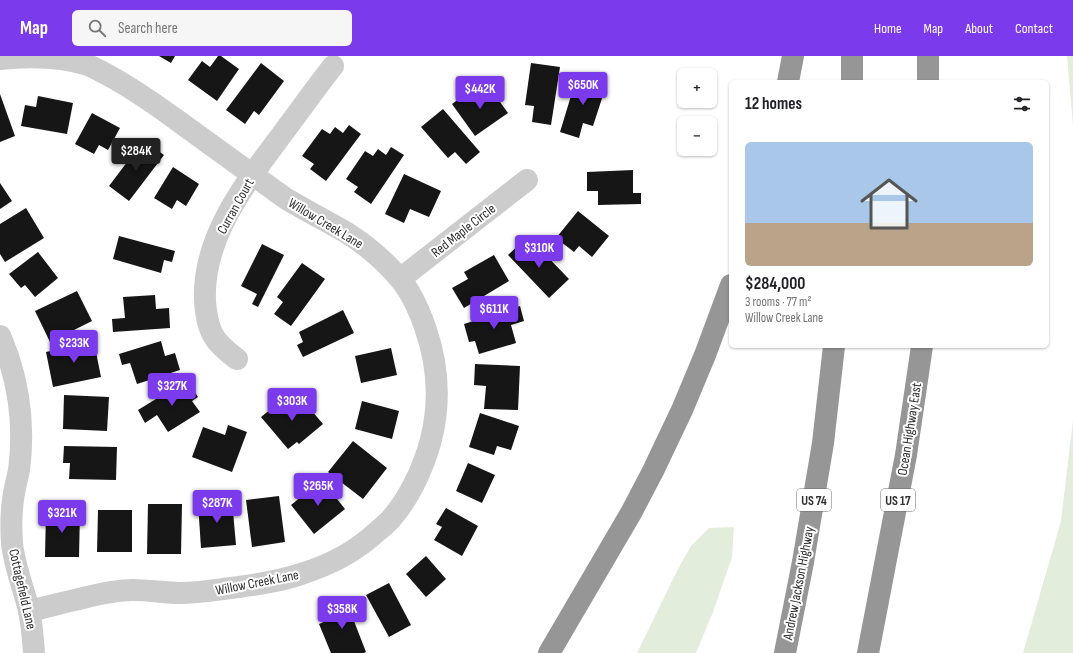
<!DOCTYPE html>
<html lang="en">
<head>
<meta charset="utf-8">
<style>
  body { margin:0; font-family:"Sofia Sans Condensed",sans-serif; background:#f6f6f6; color:#202124; height:100vh; display:flex; flex-direction:column; font-size:15px; white-space:nowrap }
  * { box-sizing:border-box; margin:0 }
  p { font-size:13px; color:#757577 }
  .icon { flex:none; width:22px; height:22px; fill:none; stroke:currentColor; stroke-width:2; stroke-linecap:round; stroke-linejoin:round }
  .map { position:relative; flex:1; overflow:hidden }
  .side { position:absolute; left:729px; top:24px; width:320px; height:268px; display:flex; flex-direction:column; background:#fff; border-radius:6px; box-shadow:0 1px 3px #0004 }
  .side>* { flex:none }
  .tools { position:absolute; left:677px; top:12px; display:grid; gap:8px }
  .tools a { display:grid; place-items:center; width:40px; height:40px; border-radius:6px; background:#fff; box-shadow:0 1px 3px #0004; font-size:20px }
  .price { position:absolute; translate:-50% -34px; padding:0 9px; border-radius:4px; background:#7c3aed; color:#fff; font-size:13px; line-height:26px; filter:drop-shadow(0 1px 2px #0008) }
  .price::after { content:''; position:absolute; left:50%; top:24px; width:12px; height:9px; margin-left:-6px; background:inherit; clip-path:polygon(0 0,100% 0,50% 100%) }
  .price.on { background:#222; color:#fff }
  ul { padding:0; list-style:none }
  li { display:grid; align-content:center; gap:8px; height:212px; padding:0 16px }
  li+li { border-top:1px solid #e0e0e0 }
  li span { display:grid; place-items:center; height:124px; border-radius:6px; color:#555 }
  li>.icon { margin-inline-start:auto }
  span .icon { width:72px; height:72px; fill:#fffc; stroke-width:1 }
  li b { font-size:17px }
  h2 { display:flex; justify-content:space-between; align-items:center; height:48px; padding:0 16px; font-size:17px }
  header { display:flex; align-items:center; gap:24px; box-sizing:border-box; height:56px; padding:0 20px; background:#7c3aed; color:#fff }
  header strong { font-size:19px }
  nav { display:flex; gap:22px; margin-inline-start:auto; font-size:14px }
  .search { width:280px; height:36px; background:#f6f6f6; display:flex; align-items:center; gap:10px; box-sizing:border-box; padding:0 14px; border-radius:6px; color:#757577; font-size:15px }
  .map>svg:first-child { display:block }
  .green { fill:#e3eddc }
  .building { fill:#161616 }
  .lines { fill:none; stroke-linecap:round; stroke-linejoin:round }
  .minor { stroke:#ccc; stroke-width:22 }
  .highway { stroke:#969696; stroke-width:22 }
  .labels { text-anchor:middle; stroke-width:4; stroke-linejoin:round; paint-order:stroke }
  .shield { fill:#fff; stroke:#6d6d6d; stroke-width:1 }
  .shield-label { font-size:13px; font-weight:bold; fill:#2f2f2f }
  .street-label { font-size:14px; fill:#2f2f2f; stroke:#fff }
</style>
</head>
<body>
<header>
<strong>Map</strong>
<div class="search"><svg class="icon" aria-label="search" viewBox="0 0 24 24"><circle cx="10" cy="10" r="6"/><path d="M15 15l6 6"/></svg>Search here</div>
<nav><a>Home</a><a>Map</a><a>About</a><a>Contact</a></nav>
</header>
<div class="map">
<svg width="1073" height="597" viewBox="0 0 1073 597">
  <rect width="100%" height="100%" fill="#fff"/>
  <!-- green -->
  <g class="green">
    <path d="M1067 0H1073V70Z"/>
    <path d="M1073 364V597H1023L1061 465Z"/>
    <path d="M734 471 732 501 713 556 696 597H637L678 513 691 490 709 472Z"/>
  </g>
  <!-- building -->
  <g class="building">
    <path d="M159 0H175L171 7Z"/>
    <path d="M218 0H221L239 13 217 45 188 24 202 5 210 11Z"/>
    <path d="M261 7 284 25 259 59 254 55 245 68 226 54Z"/>
    <path d="M531 7 560 11 551 69 532 66 534 50 525 49Z"/>
    <path d="M577 20 606 30 593 70 583 67 579 82 560 76Z"/>
    <path d="M474 32 479 40 490 32 508 57 475 80 452 48Z"/>
    <path d="M0 38 15 80 0 86Z"/>
    <path d="M38 40 73 47 67 78 21 70 25 49 36 51Z"/>
    <path d="M443 53 480 96 466 108 455 96 448 102 421 71Z"/>
    <path d="M92 57 120 72 108 94 99 89 94 98 75 88Z"/>
    <path d="M349 69 361 78 326 125 310 113 314 108 302 100 322 73 330 78 335 71 343 77Z"/>
    <path d="M140 89 150 97 154 92 164 99 129 145 109 130Z"/>
    <path d="M391 91 404 99 371 148 354 136 358 131 346 123 365 95 373 100 378 93 386 99Z"/>
    <path d="M173 111 199 128 186 150 177 144 172 153 154 142Z"/>
    <path d="M633 114V137H641V148L598 149V135H587V116Z"/>
    <path d="M404 118 441 135 429 161 410 153 404 167 385 158Z"/>
    <path d="M0 127 12 145 0 153Z"/>
    <path d="M26 152 44 182 5 206 0 198V168Z"/>
    <path d="M578 155 609 180 592 201 579 190 574 196 556 182Z"/>
    <path d="M119 180 175 195 172 206 164 204 161 217 113 203Z"/>
    <path d="M524 184 536 197 540 193 569 223 549 242 508 199Z"/>
    <path d="M262 188 284 199 258 251 252 248 257 238 241 230Z"/>
    <path d="M38 196 58 222 35 241 25 229 21 232 9 218Z"/>
    <path d="M494 199 509 225 464 252 452 232 468 223 464 216Z"/>
    <path d="M302 207 325 223 291 270 274 258 283 246 277 241Z"/>
    <path d="M77 235 92 265 50 286 35 255Z"/>
    <path d="M155 239 156 253 169 252 170 272 113 276 112 263 125 262 123 241Z"/>
    <path d="M520 250 524 265 511 269 516 287 479 298 475 285 469 286 464 268Z"/>
    <path d="M343 254 354 277 303 301 297 289 303 286 299 276Z"/>
    <path d="M161 285 165 300 175 297 180 314 137 328 130 307 122 309 119 298Z"/>
    <path d="M94 286 101 321 53 331 46 296Z"/>
    <path d="M391 292 397 319 361 327 355 300Z"/>
    <path d="M475 308 520 310 518 354 484 353 486 330 474 329Z"/>
    <path d="M187 324 198 341 192 345 200 356 168 376 157 359 145 367 138 354Z"/>
    <path d="M64 339 109 341 107 375 63 373Z"/>
    <path d="M300 341 323 368 299 388 297 386 288 393 261 361 281 345 287 352Z"/>
    <path d="M362 345 399 355 392 383 355 373Z"/>
    <path d="M480 357 519 370 511 394 497 390 494 399 469 391Z"/>
    <path d="M228 369 247 376 232 416 192 401 203 371 225 379Z"/>
    <path d="M353 385 387 412 363 443 328 416Z"/>
    <path d="M64 390 117 391 116 424 69 423 70 407H63Z"/>
    <path d="M468 407 495 419 482 447 456 435Z"/>
    <path d="M322 424 345 453 314 478 291 449Z"/>
    <path d="M279 440 285 486 252 491 246 444Z"/>
    <path d="M232 444 236 489 201 492 198 447Z"/>
    <path d="M148 448H182L181 498H147Z"/>
    <path d="M446 452 478 470 462 500 434 484 442 471 436 468Z"/>
    <path d="M46 454 80 455 79 501H45Z"/>
    <path d="M98 454H132V496H97Z"/>
    <path d="M426 500 446 523 426 541 406 518Z"/>
    <path d="M389 527 411 569 389 581 366 539Z"/>
    <path d="M345 542 366 596 364 597H331L319 568 331 563 326 550Z"/>
  </g>
  <g class="lines">
    <!-- minor -->
    <g class="minor">
      <path d="M0 3C30 0 59 0 88 9 97 13 106 18 115 23 138 36 159 51 181 67 215 92 250 117 285 142 305 154 326 165 347 177 366 189 385 205 400 223 412 237 419 254 425 271 444 325 440 377 414 428 408 440 400 453 390 464 387 467 383 471 379 474 355 496 332 508 301 518 281 525 260 528 239 531 220 533 200 537 180 537 165 537 149 534 133 534 116 534 99 538 83 542 65 546 47 551 29 555"/>
      <path d="M400 223 527 124"/>
      <path d="M0 280C3 286 5 293 8 300 20 336 24 376 19 414 17 424 14 434 13 444 11 458 11 472 12 487 14 510 24 532 29 555 32 568 33 583 34 597"/>
      <path d="M237 303C230 298 223 292 217 285 208 274 206 259 205 245 202 182 245 128 280 81 298 57 315 33 333 10"/>
    </g>
    <!-- highway -->
    <g class="highway">
      <path d="M788 26 793 0"/>
      <path d="M852 26V0"/>
      <path d="M928 26V0"/>
      <path d="M549 597 631 457 653 415 682 354 705 299 731 229"/>
      <path d="M785 597 803 506 823 387 834 290"/>
      <path d="M868 597 906 399 922 290"/>
    </g>
  </g>
  <g class="labels">
    <!-- shield labels -->
    <g class="shield">
      <rect x="797" y="433" width="34" height="22" rx="3"/>
      <rect x="881" y="433" width="34" height="22" rx="3"/>
    </g>
    <g class="shield-label">
      <text x="814" y="449">US 74</text>
      <text x="898" y="449">US 17</text>
    </g>
    <!-- street labels -->
    <g class="street-label">
      <text transform="translate(235 150) rotate(-61)" y="5">Curran Court</text>
      <text transform="translate(326 167) rotate(31)" y="5">Willow Creek Lane</text>
      <text transform="translate(463 174) rotate(-38)" y="5">Red Maple Circle</text>
      <text transform="translate(909 373) rotate(-81)" y="5">Ocean Highway East</text>
      <text transform="translate(257 526) rotate(-11)" y="5">Willow Creek Lane</text>
      <text transform="translate(798 527) rotate(-79)" y="5">Andrew Jackson Highway</text>
      <text transform="translate(23 533) rotate(77)" y="5">Cottagefield Lane</text>
    </g>
  </g>
</svg>
<div class="tools">
<a>+</a>
<a>−</a>
</div>
<b class="price" style="left:583px;top:50px">$650K</b>
<b class="price" style="left:480px;top:54px">$442K</b>
<b class="price on" style="left:136px;top:116px">$284K</b>
<b class="price" style="left:539px;top:213px">$310K</b>
<b class="price" style="left:494px;top:274px">$611K</b>
<b class="price" style="left:74px;top:308px">$233K</b>
<b class="price" style="left:172px;top:351px">$327K</b>
<b class="price" style="left:292px;top:366px">$303K</b>
<b class="price" style="left:318px;top:451px">$265K</b>
<b class="price" style="left:217px;top:468px">$287K</b>
<b class="price" style="left:62px;top:478px">$321K</b>
<b class="price" style="left:342px;top:574px">$358K</b>
<section class="side">
<h2>12 homes<svg class="icon" aria-label="filters" viewBox="0 0 24 24"><path d="M4 7h16M4 17h16"/><circle cx="9" cy="7" r="2"/><circle cx="15" cy="17" r="2"/></svg></h2>
<ul>
<li><span style="background:linear-gradient(#a9c7e8 65%,#b9a48a 0)"><svg class="icon" aria-label="home" viewBox="0 0 24 24"><path d="M3 11l9-7 9 7M6 9v11h12V9"/></svg></span><div><b>$284,000</b><p>3 rooms · 77 m²</p><p>Willow Creek Lane</p></div></li>
</ul>
</section>
</div>
</body>
</html>
